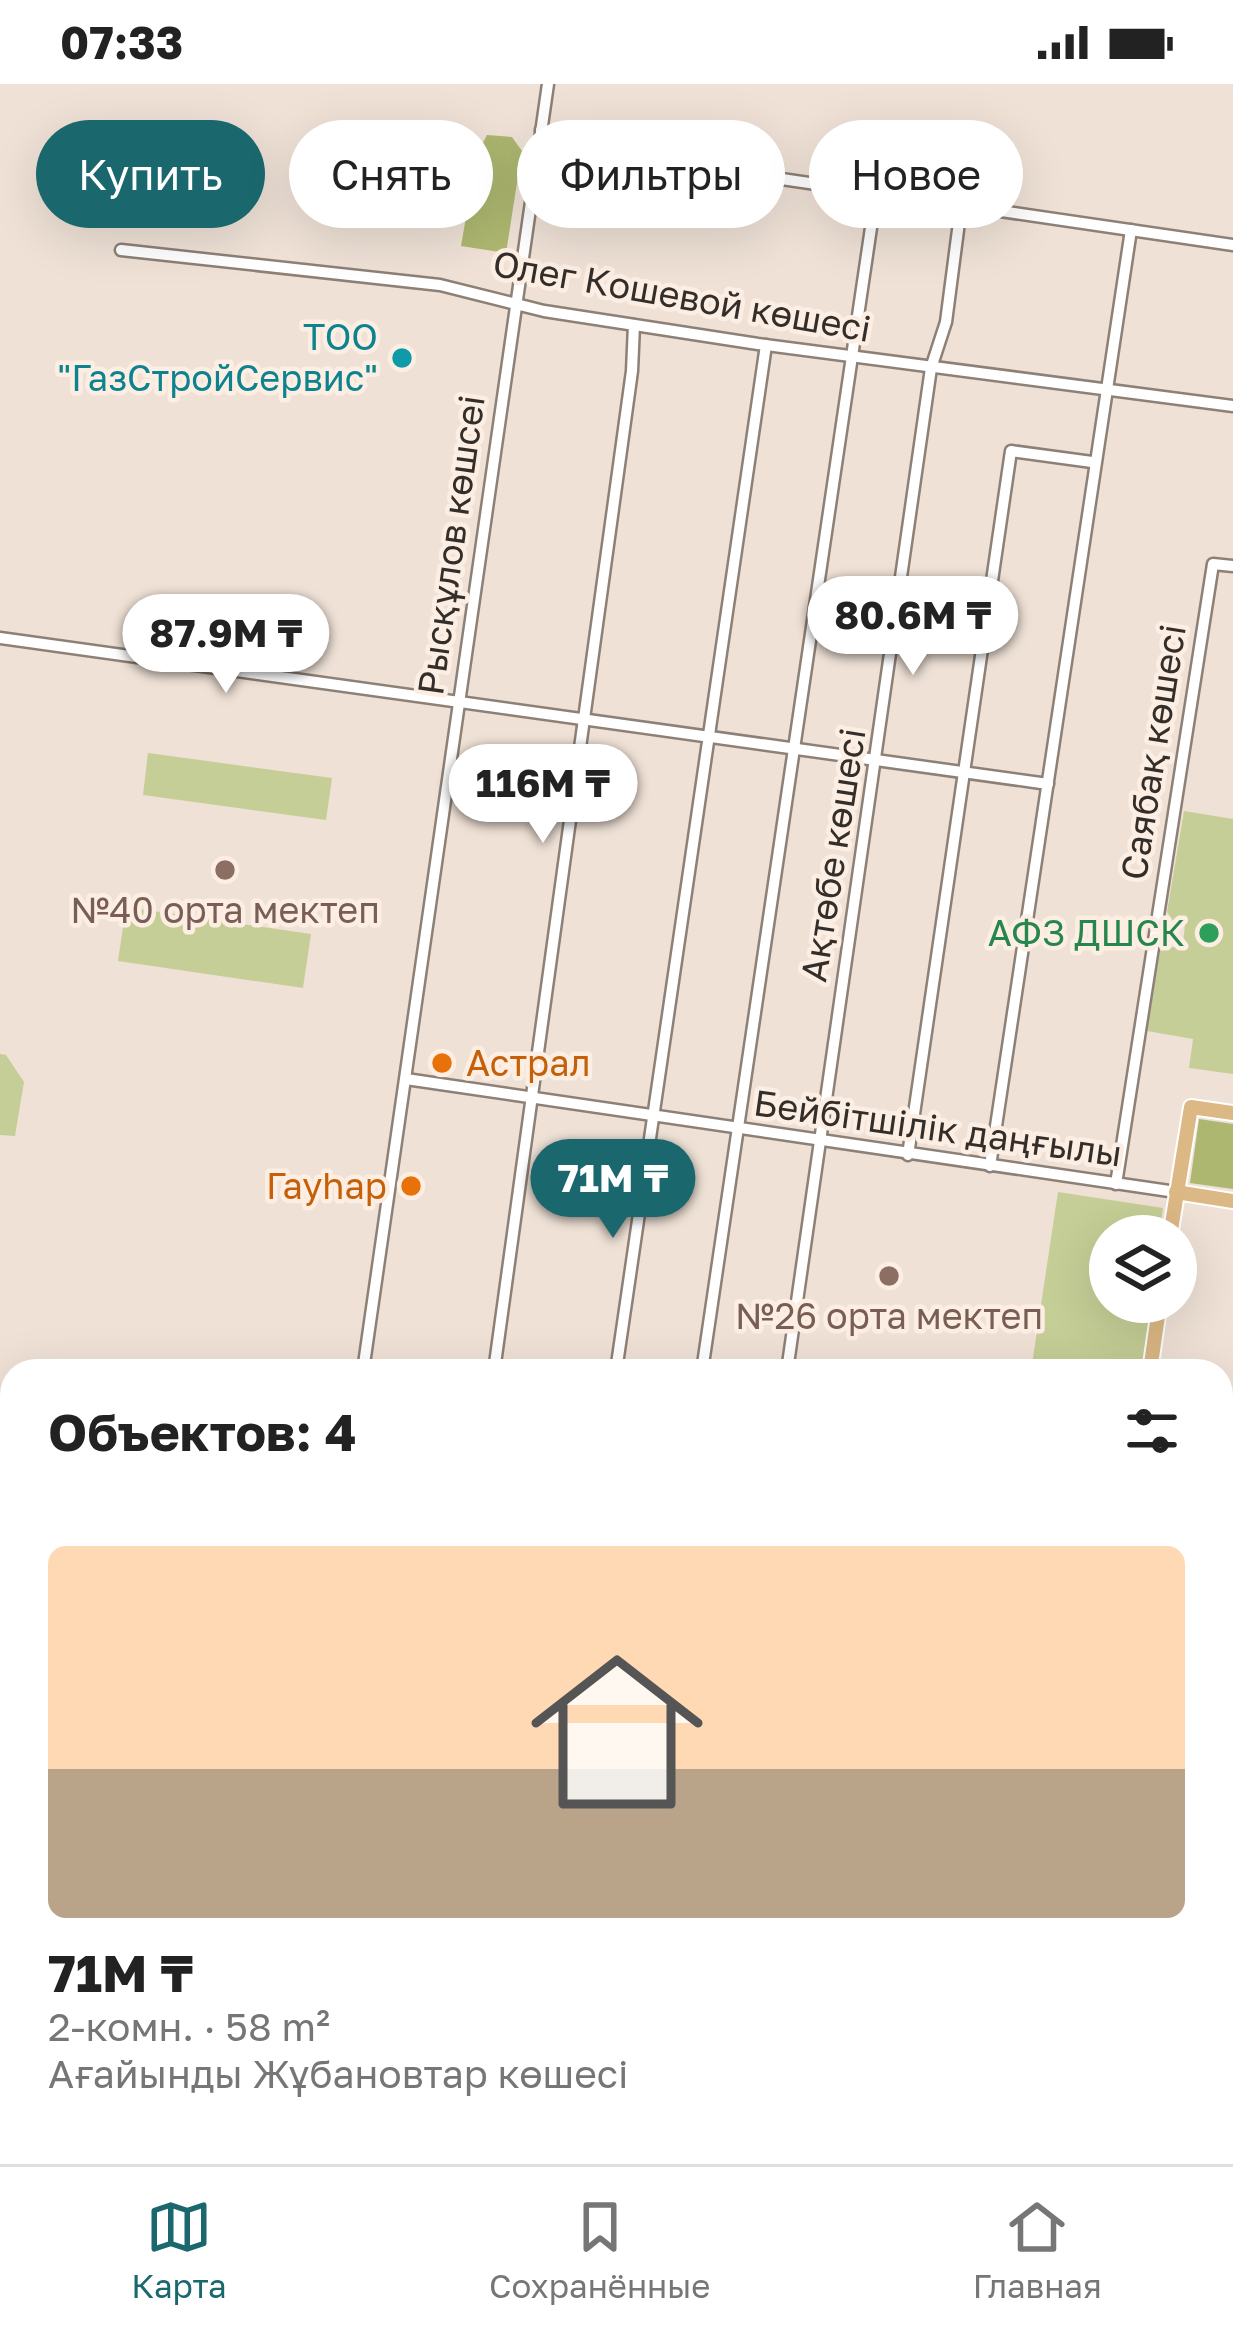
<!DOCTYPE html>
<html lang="ru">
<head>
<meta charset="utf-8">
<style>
  body { margin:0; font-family:"Golos Text",sans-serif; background:#f6f6f6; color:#222; height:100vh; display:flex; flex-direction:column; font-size:45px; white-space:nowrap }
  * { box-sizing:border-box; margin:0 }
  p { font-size:39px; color:#767676 }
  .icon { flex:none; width:66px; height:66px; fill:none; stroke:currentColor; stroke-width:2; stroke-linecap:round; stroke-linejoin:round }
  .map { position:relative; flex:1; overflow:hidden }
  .sheet { position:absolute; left:0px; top:1275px; width:1233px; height:807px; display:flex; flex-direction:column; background:#fff; border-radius:36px 36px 0 0; box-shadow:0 12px 48px #0002 }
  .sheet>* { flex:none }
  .top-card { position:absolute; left:36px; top:36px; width:1161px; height:108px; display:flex; gap:24px }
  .controls { position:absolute; left:1089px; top:1131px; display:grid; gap:24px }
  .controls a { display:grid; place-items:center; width:108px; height:108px; border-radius:50%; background:#fff; box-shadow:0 12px 48px #0002; font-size:60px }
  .price { position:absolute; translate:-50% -102px; padding:0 27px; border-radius:42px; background:#fff; color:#222; font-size:39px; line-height:78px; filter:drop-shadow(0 3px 6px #0008) }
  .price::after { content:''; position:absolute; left:50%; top:72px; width:36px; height:27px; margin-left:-18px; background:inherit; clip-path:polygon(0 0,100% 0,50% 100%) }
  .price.active { background:#1a676e; color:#fff }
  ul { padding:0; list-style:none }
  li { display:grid; align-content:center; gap:24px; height:636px; padding:0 48px }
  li+li { border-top:3px solid #e0e0e0 }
  li span { display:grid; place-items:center; height:372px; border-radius:18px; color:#555 }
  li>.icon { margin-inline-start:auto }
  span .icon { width:216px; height:216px; fill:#fffc; stroke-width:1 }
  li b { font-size:51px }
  h2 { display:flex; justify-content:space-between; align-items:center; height:144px; padding:0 48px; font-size:51px }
  .tag { padding:0 42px; border-radius:54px; background:#fff; box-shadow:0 12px 48px #0002; font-size:42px; line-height:108px }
  .tag.active { background:#1a676e; color:#fff }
  .status { display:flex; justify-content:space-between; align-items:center; height:84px; padding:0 60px; background:#fff; direction:ltr }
  .status svg { height:33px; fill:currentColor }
  .dock { display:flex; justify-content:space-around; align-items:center; height:168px; border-top:3px solid #e0e0e0; background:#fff; font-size:33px; color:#767676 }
  .dock a { display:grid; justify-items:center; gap:6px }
  .dock .active { color:#1a676e }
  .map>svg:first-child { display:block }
  .green { fill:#c5ce96 }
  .forest { fill:#adb770 }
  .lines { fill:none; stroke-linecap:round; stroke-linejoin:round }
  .minor-casing { stroke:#8d8076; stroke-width:15 }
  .major-casing { stroke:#fff; stroke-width:18 }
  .minor { stroke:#fff; stroke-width:10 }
  .major { stroke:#dcb885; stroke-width:14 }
  .culture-dot { fill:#0f9aa8; stroke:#fdeee3; stroke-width:4.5 }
  .education-dot { fill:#8d6e63; stroke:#fdeee3; stroke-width:4.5 }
  .leisure-dot { fill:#2e9e5b; stroke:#fdeee3; stroke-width:4.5 }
  .food-dot { fill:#e8710a; stroke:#fdeee3; stroke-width:4.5 }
  .labels { text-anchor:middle; stroke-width:9; stroke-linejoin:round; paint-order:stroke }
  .street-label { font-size:36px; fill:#342e2a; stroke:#fdeee3 }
  .culture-label { font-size:36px; fill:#0d838f; stroke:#fdeee3; text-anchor:end }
  .education-label { font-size:36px; fill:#785e54; stroke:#fdeee3 }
  .leisure-label { font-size:36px; fill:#27864d; stroke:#fdeee3; text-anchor:end }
  .food-label { font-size:36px; fill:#c56008; stroke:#fdeee3; text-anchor:start }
</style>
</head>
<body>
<div class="status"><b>07:33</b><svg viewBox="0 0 49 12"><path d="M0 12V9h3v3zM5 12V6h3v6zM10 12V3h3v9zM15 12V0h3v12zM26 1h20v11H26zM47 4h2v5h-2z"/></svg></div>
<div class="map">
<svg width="1233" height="2080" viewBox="0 0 1233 2080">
  <rect width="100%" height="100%" fill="#efe1d6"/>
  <!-- green -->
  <g class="green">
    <path d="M148 669 332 694 326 736 143 711Z"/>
    <path d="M1184 727 1233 735V990L1189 984 1193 955 1147 947 1160 867 1183 860 1185 840 1174 838 1167 828Z"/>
    <path d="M126 823 311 850 303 904 118 877Z"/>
    <path d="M0 970 6 971 24 998 15 1052 0 1051Z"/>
    <path d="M1058 1108 1163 1124 1159 1152H1110V1218H1151L1142 1287H1031Z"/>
  </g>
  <!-- forest -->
  <g class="forest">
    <path d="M487 51 512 53 522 67 506 169 461 162 477 70Z"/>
    <path d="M1199 1035 1233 1040V1105L1190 1099Z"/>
  </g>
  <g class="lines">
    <!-- minor casing -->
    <g class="minor-casing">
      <g id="minor">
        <path d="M541 46 720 86 1233 161"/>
        <path d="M121 166 440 201 544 227 758 260 1233 322"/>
        <path d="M0 554 1048 700"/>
        <path d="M406 995 1176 1108"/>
        <path d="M908 1071 1011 367 1092 378"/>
        <path d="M990 1082 1131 146"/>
        <path d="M1116 1100 1213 480 1233 482"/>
        <path d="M363 1287 548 0"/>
        <path d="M494 1287 632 287 634 241"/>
        <path d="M616 1287 766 261"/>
        <path d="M702 1287 876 110"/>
        <path d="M787 1287 931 284 946 238 961 123"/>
        <path d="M1221 1346 1233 1348"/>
        <path d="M0 1735 12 1736"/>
        <path d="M1221 1800 1233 1801"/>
        <path d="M1221 1916 1233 1917"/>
        <path d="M1092 2070 1161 2080"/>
        <path d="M19 2080 20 2070"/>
        <path d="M126 2080 127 2070"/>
        <path d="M256 2080 258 2070"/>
        <path d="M383 2080 385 2070"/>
        <path d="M501 2080 503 2070"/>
        <path d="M622 2080 624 2070"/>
        <path d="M736 2080 737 2070"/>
        <path d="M856 2080 858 2070"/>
      </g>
    </g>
    <!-- major casing -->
    <g class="major-casing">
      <g id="major">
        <path d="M1176 1108 1233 1117"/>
        <path d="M1170 1152 1191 1023 1233 1029"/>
        <path d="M1150 1287 1160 1218"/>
        <path d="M1031 2080 1032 2070"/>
      </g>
    </g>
    <!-- minor -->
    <use href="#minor" class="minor"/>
    <!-- major -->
    <use href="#major" class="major"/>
  </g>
  <!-- markers -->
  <circle class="culture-dot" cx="402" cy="274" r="12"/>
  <g class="education-dot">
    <circle cx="225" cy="786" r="12"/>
    <circle cx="889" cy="1192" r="12"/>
  </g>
  <circle class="leisure-dot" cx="1209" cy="849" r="12"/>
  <g class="food-dot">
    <circle cx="442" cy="979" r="12"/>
    <circle cx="411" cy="1102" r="12"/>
  </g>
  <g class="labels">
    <!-- street labels -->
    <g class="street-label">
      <text transform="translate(682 212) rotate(10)" y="13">Олег Кошевой көшесі</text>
      <text transform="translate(451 461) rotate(-82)" y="13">Рысқұлов көшсеі</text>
      <text transform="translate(1153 668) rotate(-81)" y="13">Саябақ көшесі</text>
      <text transform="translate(833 771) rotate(-81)" y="13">Ақтөбе көшесі</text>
      <text transform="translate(938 1044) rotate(8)" y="13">Бейбітшілік даңғылы</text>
    </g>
    <!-- culture labels -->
    <g class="culture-label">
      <text x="378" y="266">ТОО<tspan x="378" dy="41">"ГазСтройСервис"</tspan></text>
    </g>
    <!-- education labels -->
    <g class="education-label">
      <text x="225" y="839">№40 орта мектеп</text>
      <text x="889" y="1245">№26 орта мектеп</text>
    </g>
    <!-- leisure labels -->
    <g class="leisure-label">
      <text x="1185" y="862">АФЗ ДШСК</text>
    </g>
    <!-- food labels -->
    <g class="food-label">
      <text x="466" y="992">Астрал</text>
      <text x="387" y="1115" text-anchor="end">Гауhар</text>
    </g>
  </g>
</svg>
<div class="controls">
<a><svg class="icon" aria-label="layers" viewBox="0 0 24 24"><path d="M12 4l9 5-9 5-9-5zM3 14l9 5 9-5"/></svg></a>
</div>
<b class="price" style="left:913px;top:594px">80.6M ₸</b>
<b class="price" style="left:226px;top:612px">87.9M ₸</b>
<b class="price" style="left:543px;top:762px">116M ₸</b>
<b class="price active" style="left:613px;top:1157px">71M ₸</b>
<div class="top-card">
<a class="tag active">Купить</a>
<a class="tag">Снять</a>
<a class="tag">Фильтры</a>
<a class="tag">Новое</a>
</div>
<section class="sheet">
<h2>Объектов: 4<svg class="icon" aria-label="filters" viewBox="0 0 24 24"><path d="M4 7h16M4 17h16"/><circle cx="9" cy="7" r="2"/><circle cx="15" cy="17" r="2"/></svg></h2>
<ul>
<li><span style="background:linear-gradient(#ffd9b3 60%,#b9a48a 0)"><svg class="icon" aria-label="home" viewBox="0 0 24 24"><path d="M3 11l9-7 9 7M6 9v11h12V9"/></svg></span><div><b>71M ₸</b><p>2-комн. · 58 m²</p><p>Ағайынды Жұбановтар көшесі</p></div></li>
</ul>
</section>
</div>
<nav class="dock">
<a class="active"><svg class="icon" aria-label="map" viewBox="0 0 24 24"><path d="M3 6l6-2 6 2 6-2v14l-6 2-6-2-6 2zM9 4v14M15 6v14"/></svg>Карта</a>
<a><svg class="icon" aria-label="saved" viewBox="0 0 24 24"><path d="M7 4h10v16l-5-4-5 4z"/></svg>Сохранённые</a>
<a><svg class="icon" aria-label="home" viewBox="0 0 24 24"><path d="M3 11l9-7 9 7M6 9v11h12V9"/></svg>Главная</a>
</nav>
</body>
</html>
